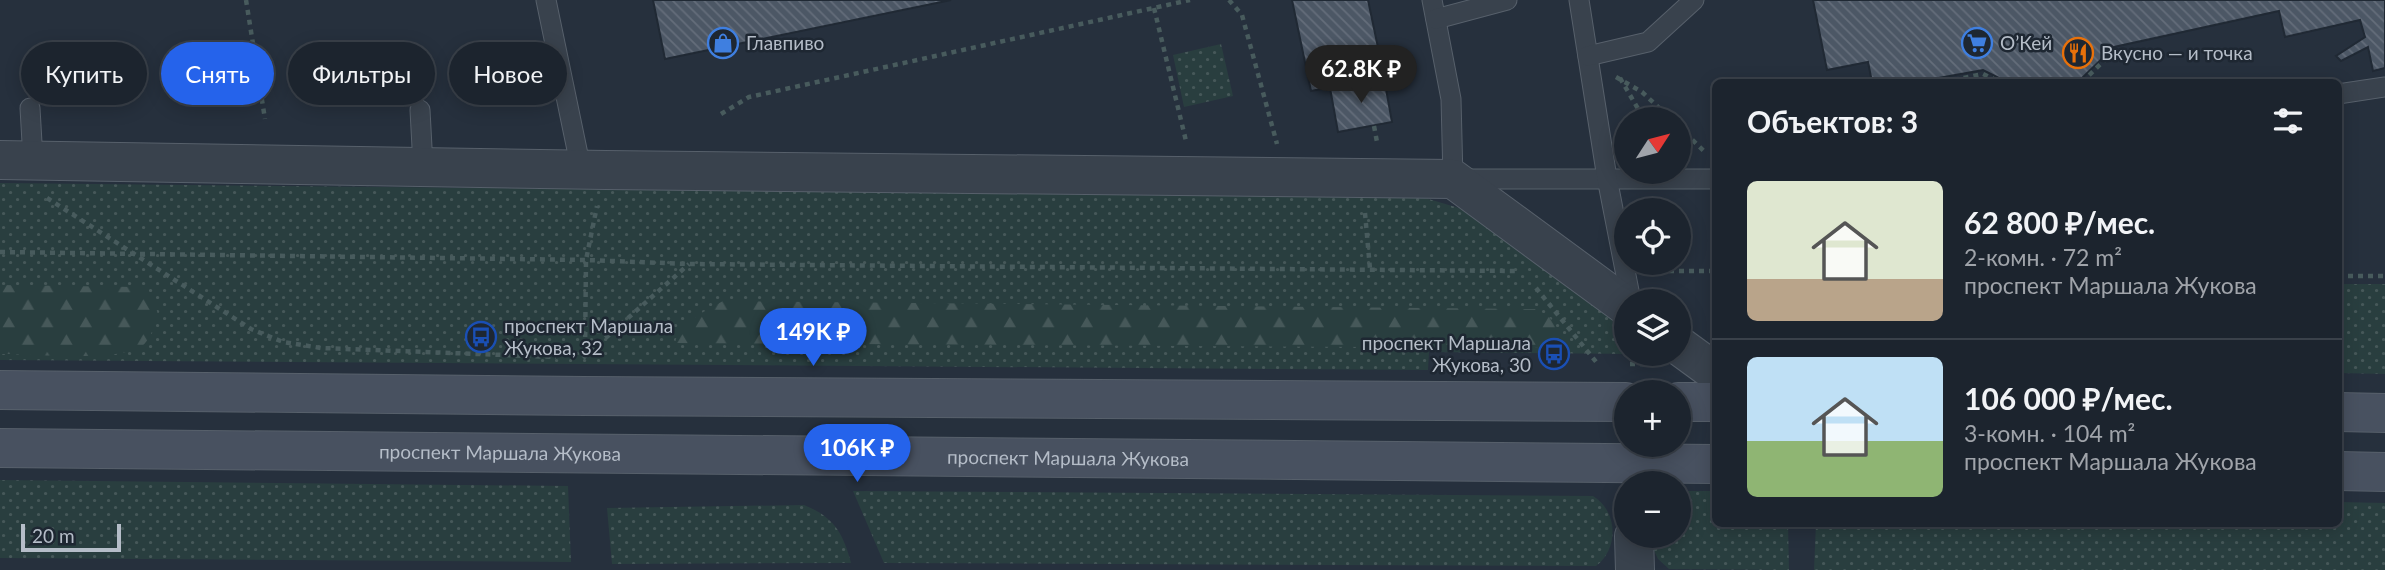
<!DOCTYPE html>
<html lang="ru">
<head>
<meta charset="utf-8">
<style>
  body { margin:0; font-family:Lato,sans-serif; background:#252c36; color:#f1f3f6; height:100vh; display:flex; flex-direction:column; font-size:26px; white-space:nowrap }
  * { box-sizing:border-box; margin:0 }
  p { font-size:23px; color:#a0a4aa }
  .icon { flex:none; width:38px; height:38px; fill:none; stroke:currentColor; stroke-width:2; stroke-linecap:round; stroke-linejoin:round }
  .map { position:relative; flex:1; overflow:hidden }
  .side { position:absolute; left:1712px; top:79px; width:630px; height:448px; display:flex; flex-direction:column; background:#1c242e; border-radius:10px; box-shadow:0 4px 18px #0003,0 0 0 2px #3a414a }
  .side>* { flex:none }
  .hud { position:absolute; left:21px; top:42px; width:665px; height:63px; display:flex; gap:14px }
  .needle { width:46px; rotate:54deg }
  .fabs { position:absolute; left:1614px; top:107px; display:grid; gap:14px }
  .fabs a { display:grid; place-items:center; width:77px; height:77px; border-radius:50%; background:#1c242e; box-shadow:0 4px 18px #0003,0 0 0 2px #3a414a; font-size:35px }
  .scale { position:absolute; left:21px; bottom:18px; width:100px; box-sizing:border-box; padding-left:7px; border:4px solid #b5bdc8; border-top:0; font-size:19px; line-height:24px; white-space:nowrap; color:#b5bdc8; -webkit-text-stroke:5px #1e2732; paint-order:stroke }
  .price { position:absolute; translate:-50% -60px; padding:0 16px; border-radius:24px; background:#2563eb; color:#fff; font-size:23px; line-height:46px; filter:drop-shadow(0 2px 4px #0008) }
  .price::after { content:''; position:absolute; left:50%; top:42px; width:21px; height:16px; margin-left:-10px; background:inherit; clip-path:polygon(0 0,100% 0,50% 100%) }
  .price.current { background:#222; color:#fff }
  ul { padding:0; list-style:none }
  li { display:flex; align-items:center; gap:21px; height:175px; padding:0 35px }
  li+li { border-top:2px solid #3a414a }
  li span { display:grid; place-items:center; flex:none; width:196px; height:140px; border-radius:10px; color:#555 }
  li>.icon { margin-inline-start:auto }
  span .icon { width:84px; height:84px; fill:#fffc; stroke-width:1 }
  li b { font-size:30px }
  h2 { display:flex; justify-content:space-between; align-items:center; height:84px; padding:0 35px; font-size:30px }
  .pill { padding:0 24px; border-radius:32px; background:#1c242e; box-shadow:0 4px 18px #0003,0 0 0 2px #3a414a; font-size:24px; line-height:63px }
  .pill.current { background:#2563eb; color:#fff }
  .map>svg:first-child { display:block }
  .grass { fill:url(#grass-dots) }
  .forest { fill:url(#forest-firs) }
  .building { fill:url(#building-back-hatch); stroke:#202934; stroke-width:2 }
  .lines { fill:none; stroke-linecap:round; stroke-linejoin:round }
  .lane-casing { stroke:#57606b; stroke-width:21 }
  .street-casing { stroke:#57606b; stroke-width:40 }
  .secondary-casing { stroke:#57606b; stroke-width:40 }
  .path { stroke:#485b5d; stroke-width:4.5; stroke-dasharray:5 5; stroke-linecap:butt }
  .lane { stroke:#39424d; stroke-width:19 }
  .street { stroke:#39424d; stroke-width:38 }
  .secondary { stroke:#485160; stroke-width:38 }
  .labels { text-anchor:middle; stroke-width:5; stroke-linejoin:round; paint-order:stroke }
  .poi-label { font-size:19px; fill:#b5bdc8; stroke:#1e2732; text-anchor:start }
  .street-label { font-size:19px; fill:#b5bdc8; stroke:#1e2732 }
</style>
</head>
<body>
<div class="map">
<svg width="2385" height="570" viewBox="0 0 2385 570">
  <defs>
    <pattern id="grass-dots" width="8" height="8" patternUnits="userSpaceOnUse" patternTransform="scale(1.75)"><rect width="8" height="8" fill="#293e3f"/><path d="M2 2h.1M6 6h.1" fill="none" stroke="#465859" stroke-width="1.8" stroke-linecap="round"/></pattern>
    <pattern id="forest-firs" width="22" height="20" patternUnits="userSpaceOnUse" patternTransform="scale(1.75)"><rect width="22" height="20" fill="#293e3f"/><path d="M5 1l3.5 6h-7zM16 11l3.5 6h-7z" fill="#465859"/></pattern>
    <pattern id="building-back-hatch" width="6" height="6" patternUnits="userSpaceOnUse" patternTransform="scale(1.75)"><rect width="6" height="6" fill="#4c5765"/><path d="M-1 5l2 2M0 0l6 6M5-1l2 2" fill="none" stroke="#646d7a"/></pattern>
  </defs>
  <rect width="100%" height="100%" fill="#26303d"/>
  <!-- grass -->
  <g class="grass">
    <path d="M1221 44 1233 96 1184 107 1173 55Z"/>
    <path d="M0 183 1425 198 1459 208 1492 224 1626 320V354H1640L1429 352 1428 370 0 360Z"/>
    <path d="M2338 284H2385V374L2338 373Z"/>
    <path d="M0 480 568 486 571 562 0 558Z"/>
    <path d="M853 491 1593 496C1618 511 1619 549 1596 566L884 563Z"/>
    <path d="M1678 491H1715V523H1788L1789 570 1669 569 1658 559 1647 536H1678Z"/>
    <path d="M2338 502 2385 503V570H1814L1816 523H2338Z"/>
    <path d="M804 505C834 517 843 533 851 563L612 564 607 508Z"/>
  </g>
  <!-- forest -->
  <g class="forest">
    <path d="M0 285 136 287 154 301 159 318C154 326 149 341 142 346 122 362 29 354 0 354Z"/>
    <path d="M723 301 1535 309C1556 319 1560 326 1555 348L675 343 678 332 698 315Z"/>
  </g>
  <!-- building -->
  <g class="building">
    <path d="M653 0H951L665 59Z"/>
    <path d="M1292 0H1368L1384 76 1311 91Z"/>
    <path d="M1813 0H2385V68L2373 71 2368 47 2341 61 2336 56 2365 37 2360 20 2285 37 2279 11 2114 47 2078 82H2007L1983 70 1916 82H1872L1868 62 1827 70Z"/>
    <path d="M1384 78 1392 122 1338 132 1330 88Z"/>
  </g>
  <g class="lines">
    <!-- lane casing -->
    <g class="lane-casing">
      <g id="lane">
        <path d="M546 0 581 169"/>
        <path d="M1432 0 1451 99 1453 179H1715"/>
        <path d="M1579 0 1607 178 1631 301"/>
        <path d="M1436 19 1507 0"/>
        <path d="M1588 56 1648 42 1694 0"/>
        <path d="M2338 94 2385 87"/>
        <path d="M30 108 33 160"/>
        <path d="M420 110 423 166"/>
      </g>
    </g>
    <!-- street casing -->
    <g class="street-casing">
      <g id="street">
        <path d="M0 160 606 170 1453 179 1626 306"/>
        <path d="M1678 345 1715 372"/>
        <path d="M1634 536 1635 570"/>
      </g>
    </g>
    <!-- secondary casing -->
    <g class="secondary-casing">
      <g id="secondary">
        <path d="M0 390 585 396 1626 402"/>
        <path d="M1678 402H1715"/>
        <path d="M2338 412 2385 413"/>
        <path id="s1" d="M0 448 1715 464"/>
        <path d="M2338 471 2385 472"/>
      </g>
    </g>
    <!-- path -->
    <g class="path">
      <path d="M246 0 265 119"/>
      <path d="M1229 0 1242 15 1277 144"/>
      <path d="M1154 8 1186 141"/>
      <path d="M1616 77 1642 92 1671 119"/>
      <path d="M1620 78 1644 119"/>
      <path d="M1944 82 1983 74 2000 82"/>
      <path d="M2082 82 2115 50"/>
      <path d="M721 114 749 97 1190 0"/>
      <path d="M1374 126 1377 142"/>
      <path d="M1678 126 1706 153"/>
      <path d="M47 198 251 329 283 342 321 348 556 357"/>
      <path d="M1365 213 1370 269"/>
      <path d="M0 252 586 260 689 264 1515 271"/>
      <path d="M1649 271H1715"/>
      <path d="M2338 276H2385"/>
      <path d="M1536 288 1597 363"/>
      <path d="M585 357 586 260 597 206"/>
      <path d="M583 358 689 264"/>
      <path d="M1630 364H1649"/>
    </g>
    <!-- lane -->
    <use href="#lane" class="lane"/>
    <!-- street -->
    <use href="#street" class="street"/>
    <!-- secondary -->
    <use href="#secondary" class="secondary"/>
  </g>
  <!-- icons -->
  <defs>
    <g id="shop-ring" transform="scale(1.575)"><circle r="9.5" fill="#1e2732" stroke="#3f7fe0" stroke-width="1.5"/><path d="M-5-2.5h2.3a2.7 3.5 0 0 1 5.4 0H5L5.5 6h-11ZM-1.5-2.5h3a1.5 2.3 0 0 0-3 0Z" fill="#3f7fe0"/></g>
    <g id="supermarket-ring" transform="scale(1.575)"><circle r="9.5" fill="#1e2732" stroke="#3f7fe0" stroke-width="1.5"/><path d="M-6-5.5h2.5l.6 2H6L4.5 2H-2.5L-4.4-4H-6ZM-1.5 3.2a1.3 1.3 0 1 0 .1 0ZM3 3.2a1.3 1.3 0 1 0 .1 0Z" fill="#3f7fe0"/></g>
    <g id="restaurant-ring" transform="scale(1.575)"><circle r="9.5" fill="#1e2732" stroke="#e8710a" stroke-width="1.5"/><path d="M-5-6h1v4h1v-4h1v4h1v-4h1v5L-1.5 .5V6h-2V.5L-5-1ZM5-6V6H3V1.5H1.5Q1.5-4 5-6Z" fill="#e8710a"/></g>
    <g id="bus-ring" transform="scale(1.575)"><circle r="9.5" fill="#1e2732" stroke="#1a4fb4" stroke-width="1.5"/><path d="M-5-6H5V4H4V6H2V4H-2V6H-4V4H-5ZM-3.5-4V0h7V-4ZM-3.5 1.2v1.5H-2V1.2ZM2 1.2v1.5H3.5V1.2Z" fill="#1a4fb4"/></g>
  </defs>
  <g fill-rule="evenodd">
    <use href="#shop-ring" x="723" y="43"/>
    <use href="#supermarket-ring" x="1977" y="43"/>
    <use href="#restaurant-ring" x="2078" y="53"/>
    <use href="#bus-ring" x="481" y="337"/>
    <use href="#bus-ring" x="1554" y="354"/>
  </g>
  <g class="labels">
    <!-- poi labels -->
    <g class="poi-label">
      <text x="746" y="50">Главпиво</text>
      <text x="2000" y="50">О’Кей</text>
      <text x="2101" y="60">Вкусно — и точка</text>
      <text x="504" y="333">проспект Маршала<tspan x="504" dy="22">Жукова, 32</tspan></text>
      <text x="1531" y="350" text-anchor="end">проспект Маршала<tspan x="1531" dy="22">Жукова, 30</tspan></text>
    </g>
    <!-- street labels -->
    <g class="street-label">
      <text dy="7" stroke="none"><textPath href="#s1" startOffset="500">проспект Маршала Жукова</textPath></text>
      <text dy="7" stroke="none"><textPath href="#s1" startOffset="1068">проспект Маршала Жукова</textPath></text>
    </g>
  </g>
</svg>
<div class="fabs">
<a><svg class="needle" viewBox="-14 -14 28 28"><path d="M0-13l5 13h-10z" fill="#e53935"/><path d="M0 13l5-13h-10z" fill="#a0a4aa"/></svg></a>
<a><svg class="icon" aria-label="locate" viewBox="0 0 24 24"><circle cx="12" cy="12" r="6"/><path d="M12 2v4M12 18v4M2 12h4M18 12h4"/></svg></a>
<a><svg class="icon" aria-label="layers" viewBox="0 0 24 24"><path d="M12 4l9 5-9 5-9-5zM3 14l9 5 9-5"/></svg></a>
<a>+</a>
<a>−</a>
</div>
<div class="scale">20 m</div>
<b class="price current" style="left:1361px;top:105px">62.8K ₽</b>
<b class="price" style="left:813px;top:368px">149K ₽</b>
<b class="price" style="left:857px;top:484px">106K ₽</b>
<div class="hud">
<a class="pill">Купить</a>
<a class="pill current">Снять</a>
<a class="pill">Фильтры</a>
<a class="pill">Новое</a>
</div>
<section class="side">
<h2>Объектов: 3<svg class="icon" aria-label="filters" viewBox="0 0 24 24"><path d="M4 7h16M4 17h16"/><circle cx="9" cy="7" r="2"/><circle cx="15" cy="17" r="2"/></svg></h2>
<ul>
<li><span style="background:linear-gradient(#dfe7d0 70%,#b9a48a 0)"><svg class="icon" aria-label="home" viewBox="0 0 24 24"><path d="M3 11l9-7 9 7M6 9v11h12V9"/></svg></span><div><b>62 800 ₽/мес.</b><p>2-комн. · 72 m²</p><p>проспект Маршала Жукова</p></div></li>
<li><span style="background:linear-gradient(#bfe0f5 60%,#8fb573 0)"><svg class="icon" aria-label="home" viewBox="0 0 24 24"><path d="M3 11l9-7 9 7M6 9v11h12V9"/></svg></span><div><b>106 000 ₽/мес.</b><p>3-комн. · 104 m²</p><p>проспект Маршала Жукова</p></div></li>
</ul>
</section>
</div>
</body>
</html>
